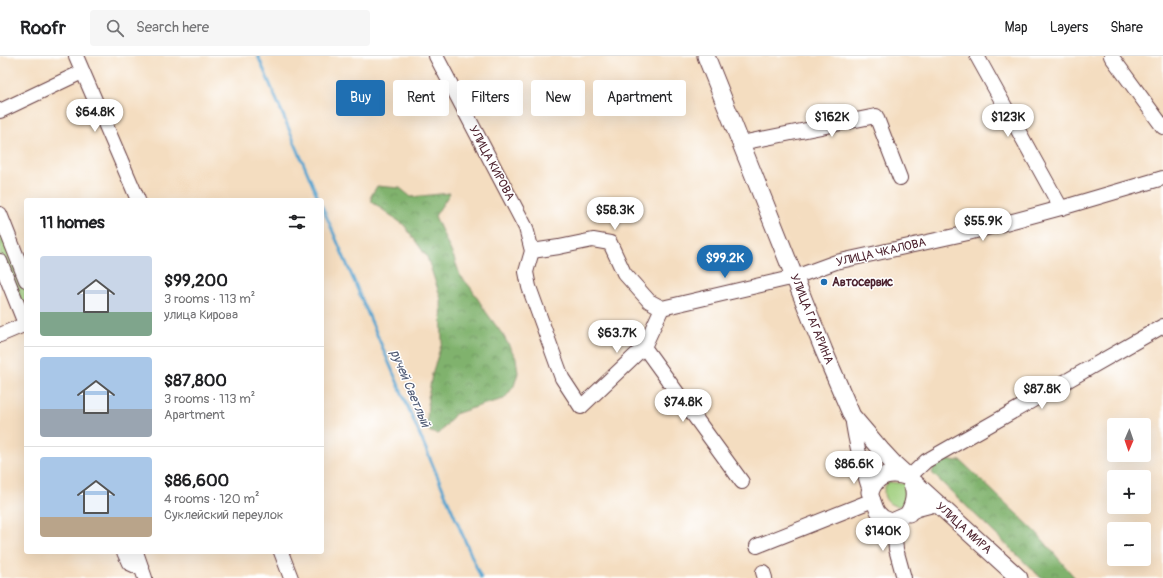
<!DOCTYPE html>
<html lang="en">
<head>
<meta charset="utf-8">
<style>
  body { margin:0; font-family:Pangolin,sans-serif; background:#f6f6f6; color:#202124; height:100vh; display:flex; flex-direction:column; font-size:15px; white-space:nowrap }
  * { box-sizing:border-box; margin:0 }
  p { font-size:13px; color:#757577 }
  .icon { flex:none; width:22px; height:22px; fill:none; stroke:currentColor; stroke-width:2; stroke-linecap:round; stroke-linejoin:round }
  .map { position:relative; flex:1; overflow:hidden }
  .details { position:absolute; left:24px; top:142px; width:300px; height:356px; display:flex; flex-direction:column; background:#fff; border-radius:4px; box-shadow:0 4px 16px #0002 }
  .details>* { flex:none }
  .top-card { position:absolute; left:336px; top:24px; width:380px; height:36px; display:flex; gap:8px }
  .needle { width:26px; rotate:182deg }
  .controls { position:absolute; left:1107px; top:362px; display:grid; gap:8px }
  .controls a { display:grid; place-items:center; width:44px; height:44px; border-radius:4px; background:#fff; box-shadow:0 4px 16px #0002; font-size:20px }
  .price { position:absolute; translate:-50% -34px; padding:0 9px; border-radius:14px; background:#fff; color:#222; font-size:13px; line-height:26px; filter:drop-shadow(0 1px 2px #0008) }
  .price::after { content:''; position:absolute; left:50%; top:24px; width:12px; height:9px; margin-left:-6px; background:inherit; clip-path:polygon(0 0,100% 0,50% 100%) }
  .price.current { background:#1f6fb2; color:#fff }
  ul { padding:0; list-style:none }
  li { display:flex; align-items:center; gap:12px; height:100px; padding:0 16px }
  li+li { border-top:1px solid #e0e0e0 }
  li span { display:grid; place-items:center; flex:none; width:112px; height:80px; border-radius:4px; color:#555 }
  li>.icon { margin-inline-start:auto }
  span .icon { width:48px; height:48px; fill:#fffc; stroke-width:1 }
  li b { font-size:17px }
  h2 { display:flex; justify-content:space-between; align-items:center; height:48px; padding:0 16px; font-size:17px }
  .tag { padding:0 14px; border-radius:4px; background:#fff; box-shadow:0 4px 16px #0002; font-size:14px; line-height:36px }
  .tag.current { background:#1f6fb2; color:#fff }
  header { display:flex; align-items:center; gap:24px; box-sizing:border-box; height:56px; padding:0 20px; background:#fff; border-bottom:1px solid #e0e0e0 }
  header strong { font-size:19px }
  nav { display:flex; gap:22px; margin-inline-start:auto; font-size:14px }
  .search { width:280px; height:36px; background:#f6f6f6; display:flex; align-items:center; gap:10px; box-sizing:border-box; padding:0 14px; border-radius:4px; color:#757577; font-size:15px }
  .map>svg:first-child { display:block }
  .grass { fill:#a0cf7e; stroke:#757754 }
  .forest { fill:url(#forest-crowns); stroke:#65684c }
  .park { fill:url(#park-tufts); stroke:#757754 }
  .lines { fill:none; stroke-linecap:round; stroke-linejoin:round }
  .stream { stroke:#57a4d0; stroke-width:3 }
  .minor-casing { stroke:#643c41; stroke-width:16 }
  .major-casing { stroke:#643c41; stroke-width:19 }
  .minor { stroke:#fff; stroke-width:14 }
  .major { stroke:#fff; stroke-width:17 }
  .poi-dot { fill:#1f6fb2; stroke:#fff; stroke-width:1.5 }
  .labels { text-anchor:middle; stroke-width:3; stroke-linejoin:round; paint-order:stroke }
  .street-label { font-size:12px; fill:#4a1f2b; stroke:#fff }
  .poi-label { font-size:12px; font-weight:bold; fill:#4a1f2b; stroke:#fff; text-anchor:start }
  .water-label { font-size:13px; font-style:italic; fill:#505b75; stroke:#fff }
</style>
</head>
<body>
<header>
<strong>Roofr</strong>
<div class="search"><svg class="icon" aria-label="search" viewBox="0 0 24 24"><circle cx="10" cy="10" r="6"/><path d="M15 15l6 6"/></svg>Search here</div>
<nav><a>Map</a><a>Layers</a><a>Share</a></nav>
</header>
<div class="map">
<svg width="1163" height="522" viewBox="0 0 1163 522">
  <defs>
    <pattern id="forest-crowns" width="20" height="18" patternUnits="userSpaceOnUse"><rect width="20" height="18" fill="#80b26d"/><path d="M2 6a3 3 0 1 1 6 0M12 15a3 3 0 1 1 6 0" fill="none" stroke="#6b905a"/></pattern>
    <pattern id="park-tufts" width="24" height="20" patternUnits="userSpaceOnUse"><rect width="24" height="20" fill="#a0cf7e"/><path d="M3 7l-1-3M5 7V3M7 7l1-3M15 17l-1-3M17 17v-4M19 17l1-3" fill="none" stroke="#8bb16d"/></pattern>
  </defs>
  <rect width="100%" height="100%" fill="#fff"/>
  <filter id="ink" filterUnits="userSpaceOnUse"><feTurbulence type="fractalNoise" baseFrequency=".025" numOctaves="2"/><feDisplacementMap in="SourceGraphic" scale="8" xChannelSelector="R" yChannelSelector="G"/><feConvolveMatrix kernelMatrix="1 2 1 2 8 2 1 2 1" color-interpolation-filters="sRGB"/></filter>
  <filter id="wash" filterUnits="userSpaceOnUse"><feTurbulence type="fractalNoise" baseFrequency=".012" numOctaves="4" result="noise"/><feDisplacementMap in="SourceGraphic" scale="16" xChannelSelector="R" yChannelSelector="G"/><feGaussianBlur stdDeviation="0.9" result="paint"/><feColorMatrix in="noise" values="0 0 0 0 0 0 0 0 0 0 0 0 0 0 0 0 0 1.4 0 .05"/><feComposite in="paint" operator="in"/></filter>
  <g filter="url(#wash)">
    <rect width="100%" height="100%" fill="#f4ddc0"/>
    <!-- grass -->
    <path class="grass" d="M888 426 910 428 904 449C888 454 878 438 888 426Z"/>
    <!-- forest -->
    <g class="forest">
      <path d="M377 130 400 132 411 141 450 137 435 160 454 202 460 219 471 232 486 256 503 279 516 302 518 317 514 330 504 343 482 349 455 358 439 378 430 376 427 367 428 342 432 318 442 286 441 243 427 201 404 169 372 146 371 140Z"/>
      <path d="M947 404 961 405 1036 476 1075 522H1041L932 417 934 408Z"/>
    </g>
    <!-- park -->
    <path class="park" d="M0 158 26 224V270L0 205Z"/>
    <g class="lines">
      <!-- stream -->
      <g class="stream">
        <path d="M258 0 319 144"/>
        <path d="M322 150 481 522"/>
      </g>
    </g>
  </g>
  <g filter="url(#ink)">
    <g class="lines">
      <!-- minor casing -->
      <g class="minor-casing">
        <g id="minor">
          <path d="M76 0 138 144"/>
          <path d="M436 0 526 172 532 195 526 216 529 231 562 322 581 351 644 291 662 252"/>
          <path d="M977 0 1061 152"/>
          <path d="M1111 0 1163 71"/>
          <path d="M0 55 82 16"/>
          <path d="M741 87 876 60 900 122"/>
          <path d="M0 158 26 224"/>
          <path d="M532 195 559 191 593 184 610 187 624 217 649 245 662 252 795 221 836 206 968 177 1061 152 1163 122"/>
          <path d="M0 205 26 270"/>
          <path d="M0 279 26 268"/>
          <path d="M644 291 742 426"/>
          <path d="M852 360C856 392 865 422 876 452L878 456 883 461 890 464H893L918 453 937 448"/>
          <path d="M909 421 926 405 1163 270"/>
          <path d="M893 464 896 493 904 522"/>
          <path d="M757 490 873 444"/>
          <path d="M124 496 129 507 142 513"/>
          <path d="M136 496 145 522"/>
          <path d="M281 496 291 522"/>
          <path d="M763 516 765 522"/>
        </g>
      </g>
      <!-- major casing -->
      <g class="major-casing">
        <g id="major">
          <path d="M706 0 824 295 852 360 881 394 894 408 1019 522"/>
          <path d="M870 436C876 417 892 415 909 421 916 434 916 444 909 457"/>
        </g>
      </g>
      <!-- minor -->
      <use href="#minor" class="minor"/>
      <!-- major -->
      <use href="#major" class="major"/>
    </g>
  </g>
  <!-- markers -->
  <circle class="poi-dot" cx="824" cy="226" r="4"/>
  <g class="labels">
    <!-- street labels -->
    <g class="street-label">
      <text transform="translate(492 107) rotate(62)" y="4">УЛИЦА КИРОВА</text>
      <text transform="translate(881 196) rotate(-13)" y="4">УЛИЦА ЧКАЛОВА</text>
      <text transform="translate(812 263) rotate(68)" y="4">УЛИЦА ГАГАРИНА</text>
      <text transform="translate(964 472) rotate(42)" y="4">УЛИЦА МИРА</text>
    </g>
    <!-- poi labels -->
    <g class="poi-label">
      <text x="832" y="230">Автосервис</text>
    </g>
    <!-- water labels -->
    <g class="water-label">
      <text transform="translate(411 332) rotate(67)" y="5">ручей Светлый</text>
    </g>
  </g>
</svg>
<div class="controls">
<a><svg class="needle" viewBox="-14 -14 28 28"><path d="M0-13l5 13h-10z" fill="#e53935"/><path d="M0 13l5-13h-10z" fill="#757577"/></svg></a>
<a>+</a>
<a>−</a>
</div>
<b class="price" style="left:95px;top:77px">$64.8K</b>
<b class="price" style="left:832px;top:82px">$162K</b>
<b class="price" style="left:1008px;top:82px">$123K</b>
<b class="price" style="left:615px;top:175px">$58.3K</b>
<b class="price" style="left:983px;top:186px">$55.9K</b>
<b class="price current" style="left:725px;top:223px">$99.2K</b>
<b class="price" style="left:617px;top:298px">$63.7K</b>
<b class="price" style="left:1042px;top:354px">$87.8K</b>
<b class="price" style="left:683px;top:367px">$74.8K</b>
<b class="price" style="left:854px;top:429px">$86.6K</b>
<b class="price" style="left:883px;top:496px">$140K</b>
<div class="top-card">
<a class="tag current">Buy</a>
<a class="tag">Rent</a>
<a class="tag">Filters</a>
<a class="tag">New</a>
<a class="tag">Apartment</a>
</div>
<section class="details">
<h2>11 homes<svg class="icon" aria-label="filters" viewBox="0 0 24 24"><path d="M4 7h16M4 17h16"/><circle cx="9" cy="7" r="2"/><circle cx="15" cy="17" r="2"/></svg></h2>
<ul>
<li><span style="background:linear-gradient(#c9d6e8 70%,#7fa58c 0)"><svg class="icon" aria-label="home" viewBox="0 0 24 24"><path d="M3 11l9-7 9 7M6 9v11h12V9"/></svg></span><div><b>$99,200</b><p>3 rooms · 113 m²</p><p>улица Кирова</p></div></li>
<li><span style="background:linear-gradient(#a9c7e8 65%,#9aa5b1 0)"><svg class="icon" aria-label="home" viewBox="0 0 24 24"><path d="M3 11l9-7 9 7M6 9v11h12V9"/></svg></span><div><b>$87,800</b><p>3 rooms · 113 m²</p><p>Apartment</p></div></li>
<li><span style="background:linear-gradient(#a9c7e8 75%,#b9a48a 0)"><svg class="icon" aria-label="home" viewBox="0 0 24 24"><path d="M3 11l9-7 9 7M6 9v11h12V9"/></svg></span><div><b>$86,600</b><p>4 rooms · 120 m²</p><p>Суклейский переулок</p></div></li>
</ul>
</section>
</div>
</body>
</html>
